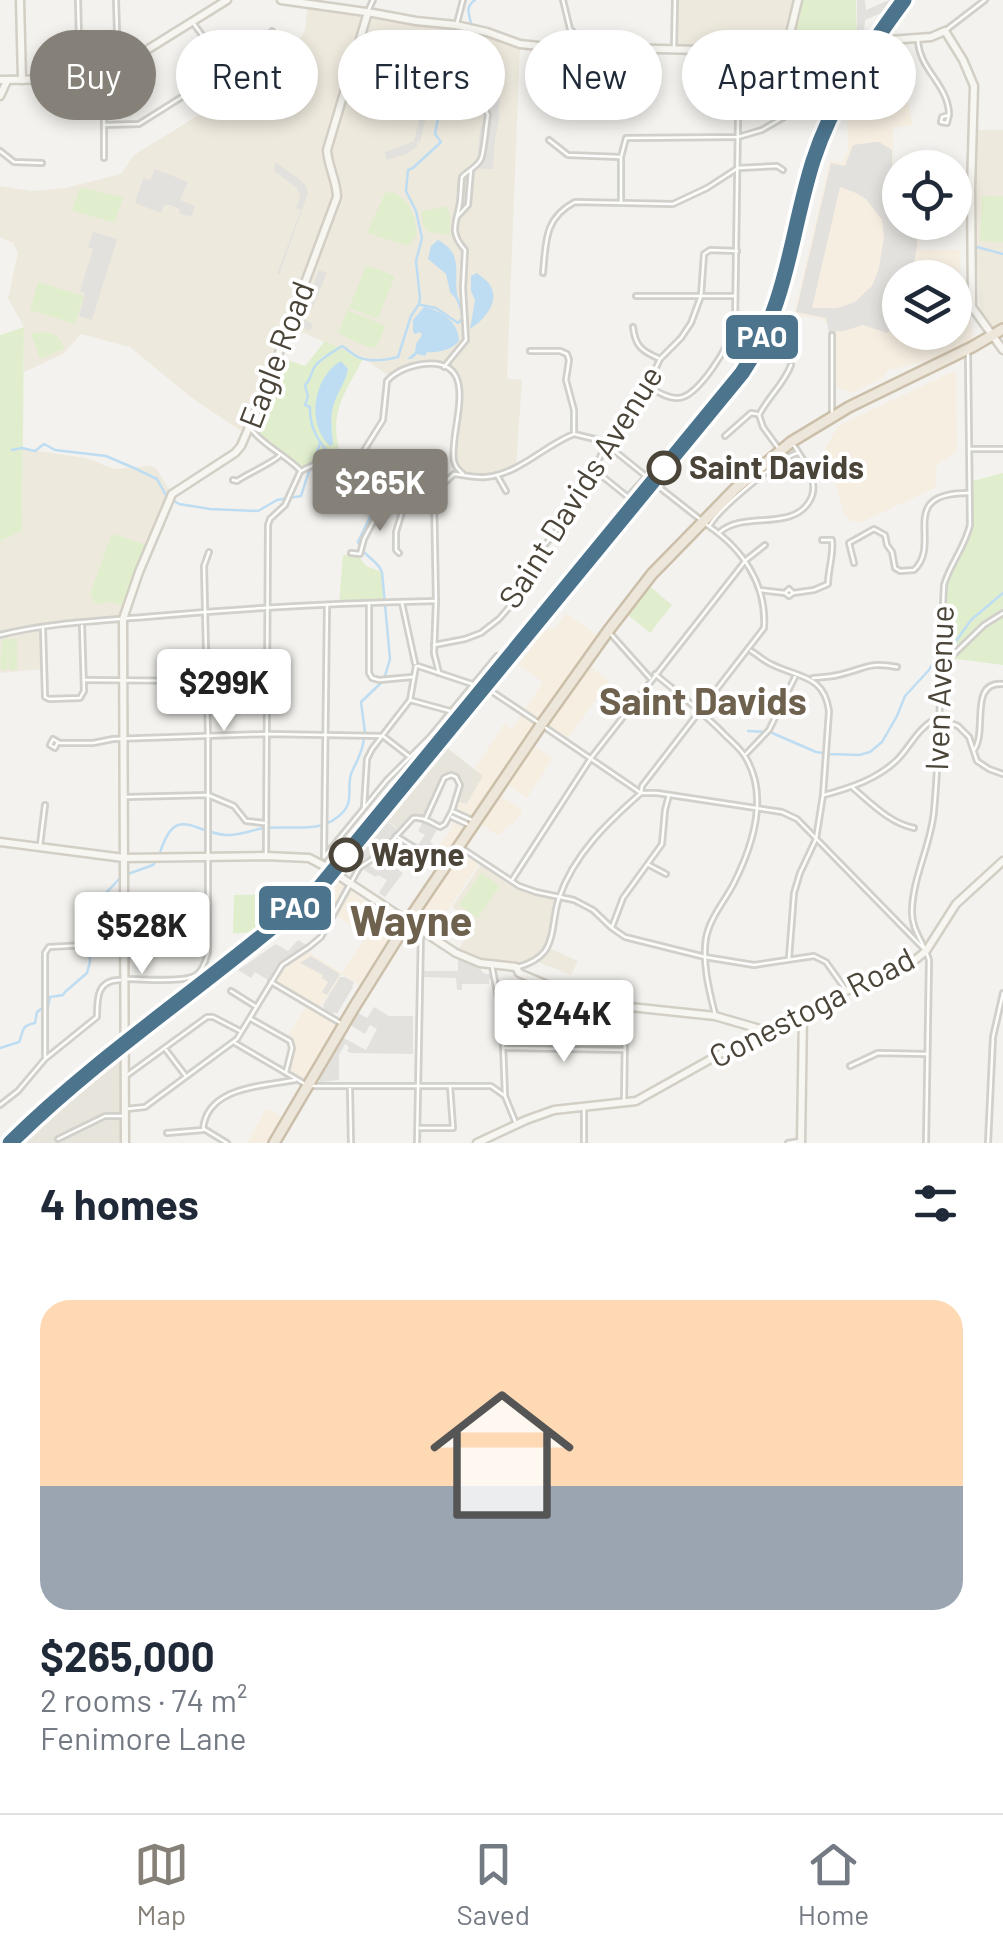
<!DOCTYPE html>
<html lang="en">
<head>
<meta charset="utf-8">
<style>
  body { margin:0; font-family:Barlow,sans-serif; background:#f2f2f3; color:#1f2937; height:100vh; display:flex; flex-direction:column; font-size:38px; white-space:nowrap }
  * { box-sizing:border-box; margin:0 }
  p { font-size:32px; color:#747a83 }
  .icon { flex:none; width:55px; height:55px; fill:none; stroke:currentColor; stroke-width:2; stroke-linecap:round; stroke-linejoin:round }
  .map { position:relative; height:1143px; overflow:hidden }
  .sheet { display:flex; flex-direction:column; background:#fff; flex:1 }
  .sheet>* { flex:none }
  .guide { position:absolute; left:30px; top:30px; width:945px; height:90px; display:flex; gap:20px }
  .buttons { position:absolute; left:882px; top:150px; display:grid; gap:20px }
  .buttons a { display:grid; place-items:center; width:90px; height:90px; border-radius:50%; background:#fff; box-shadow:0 5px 15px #0003; font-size:50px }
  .price { position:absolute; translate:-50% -85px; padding:0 22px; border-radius:10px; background:#fff; color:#222; font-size:32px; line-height:65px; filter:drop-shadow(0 2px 5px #0008) }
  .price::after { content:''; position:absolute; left:50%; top:60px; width:30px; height:22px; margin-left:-15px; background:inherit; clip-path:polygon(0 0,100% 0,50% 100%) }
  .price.current { background:#868178; color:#fff }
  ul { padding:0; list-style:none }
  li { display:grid; align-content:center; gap:20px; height:530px; padding:0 40px }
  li+li { border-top:2px solid #e0e1e3 }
  li span { display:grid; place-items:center; height:310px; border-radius:30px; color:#555 }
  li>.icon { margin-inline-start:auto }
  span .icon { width:180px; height:180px; fill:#fffc; stroke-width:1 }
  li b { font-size:42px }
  h2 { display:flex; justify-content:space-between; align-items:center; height:120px; padding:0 40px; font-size:42px }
  .chip { padding:0 35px; border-radius:45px; background:#fff; box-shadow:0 5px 15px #0003; font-size:35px; line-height:90px }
  .chip.current { background:#868178; color:#fff }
  .tabs { display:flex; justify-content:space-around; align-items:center; height:140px; border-top:2px solid #e0e1e3; background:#fff; font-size:28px; color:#747a83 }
  .tabs a { display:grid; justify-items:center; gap:5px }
  .tabs .current { color:#868178 }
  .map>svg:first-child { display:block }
  .residential { fill:#e7e4db }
  .commercial { fill:#f6eee1; fill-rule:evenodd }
  .education { fill:#eee9dd }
  .green { fill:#e1eece }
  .parking { fill:#e3e1dd; fill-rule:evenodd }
  .water { fill:#beddf2 }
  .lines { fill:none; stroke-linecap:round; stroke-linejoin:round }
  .stream { stroke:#beddf2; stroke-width:2.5 }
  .street-casing { stroke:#d1d0cb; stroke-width:8 }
  .secondary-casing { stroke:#d3cfc5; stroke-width:11 }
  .highway-casing { stroke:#ccbfa9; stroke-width:14 }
  .street { stroke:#fdfdfc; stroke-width:2.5 }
  .secondary { stroke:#f7f6f1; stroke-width:6 }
  .highway { stroke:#ede7db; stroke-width:9 }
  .rail-1-casing { stroke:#fff; stroke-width:22 }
  .rail-1 { stroke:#4c748c; stroke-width:15 }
  .stop-dot { fill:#fff; stroke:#4b4438; stroke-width:5 }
  .labels { text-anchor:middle; stroke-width:8; stroke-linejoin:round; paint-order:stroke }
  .street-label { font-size:32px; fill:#4b4438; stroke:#fff }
  .stop-label { font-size:32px; font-weight:bold; fill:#4b4438; stroke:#fff; text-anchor:start }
  .quarter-label { font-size:38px; font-weight:bold; fill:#6e624f; stroke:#fff }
  .district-label { font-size:42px; font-weight:bold; fill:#6e624f; stroke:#fff }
  .line-badge { stroke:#fff; stroke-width:4 }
  .badge-label { font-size:28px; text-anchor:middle; font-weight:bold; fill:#fff }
</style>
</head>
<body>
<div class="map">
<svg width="1003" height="1143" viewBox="0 0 1003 1143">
  <rect width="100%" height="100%" fill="#f3f2ee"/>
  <!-- residential -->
  <g class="residential">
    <path d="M447 748 483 776 466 805 456 800 461 788 460 779 453 773 445 774 440 780 424 815 410 817 399 830 387 820Z"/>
    <path d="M120 1055 121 1143H22L47 1117Z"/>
  </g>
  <!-- commercial -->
  <g class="commercial">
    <path d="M897 56 913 125 893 128 894 207H900V222L918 223 919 250H960L959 289 967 290 973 340 938 358 888 370 883 378 852 393 830 384 828 324 821 319 794 315 830 160 842 163 848 149 847 120 880 62 888 57ZM900 278H955V332H900Z"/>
    <path d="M956 370 957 452 937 464 935 488 859 523 849 520 844 513 825 449 838 426Z"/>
    <path d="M565 613 599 636 474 817 458 809 459 802 467 804 483 776 475 768 504 724 512 729 543 682 518 665 544 631 557 627Z"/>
    <path d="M587 665 609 681 568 738 546 724Z"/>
    <path d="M531 744 553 758 527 798 504 783Z"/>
    <path d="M498 794 523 810 514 823 506 827 502 833 497 835 479 823Z"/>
    <path d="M453 822 464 827 440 861 432 855 451 829Z"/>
    <path d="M463 851 480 862 439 923 434 935 414 921Z"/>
    <path d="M338 880 345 884V886L319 933 299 921Z"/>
    <path d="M348 890 399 923 359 985 342 974 320 1007 275 981 286 965 308 952 342 973 366 936 335 915Z"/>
    <path d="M306 1006 339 1024 306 1082 288 1071 294 1047 288 1036Z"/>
    <path d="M266 1108 284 1118 270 1143H247Z"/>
  </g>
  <!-- education -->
  <g class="education">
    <path d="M674 0H798L787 46 739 51 674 49Z"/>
    <path d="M308 5 456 25 520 44 507 378 522 380 516 467 497 475 488 477 464 475 458 467 454 456 455 425 461 392 459 384 453 373 443 366 427 364 412 366 390 376 363 359 290 327 247 435 192 398 130 347 81 334 63 354 24 372V327L8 298 18 253 13 243 0 237V186L32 191 65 188 121 174 134 155 267 73 296 46 305 30Z"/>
    <path d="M976 130H1003V324L995 328H992L982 314 979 301 974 198Z"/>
    <path d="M23 449 86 458 114 469 150 466 156 468 172 494 123 619 43 627 44 669 0 673V541L22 531Z"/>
    <path d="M482 862 519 886 559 897 547 947 578 961 571 975 535 961 521 966 496 965 456 953 464 940 471 920 452 907Z"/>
  </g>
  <!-- green -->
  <g class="green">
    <path d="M801 0H856L857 38 794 39 796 18Z"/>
    <path d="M80 187 123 197 115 223 72 211Z"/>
    <path d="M392 192C410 199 416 217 417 235L408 246 367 233 385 193Z"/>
    <path d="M982 196H1003V242L980 241Z"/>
    <path d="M447 206 450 215V234L430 233 423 225 421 212Z"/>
    <path d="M366 265 395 276 378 319 349 308Z"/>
    <path d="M38 282 84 296 75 324 30 310Z"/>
    <path d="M347 310 386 326 376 348 365 346 338 333Z"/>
    <path d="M24 327 22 531 0 541V335Z"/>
    <path d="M39 332C52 331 61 336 64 349L40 359 31 334Z"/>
    <path d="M325 341 363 359C343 396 328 415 341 457L319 462 301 471C285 454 264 446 250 428L278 357 305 366Z"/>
    <path d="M1003 473V665L941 657 944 585 947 574 967 539 970 525 969 482Z"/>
    <path d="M114 534 144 544 147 548 125 606 111 602 96 604 90 595 111 535Z"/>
    <path d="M357 554 366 566 382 572 384 602 339 604 343 555Z"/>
    <path d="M648 585 672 605 650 633 623 611Z"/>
    <path d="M2 639H17V670H9L8 647 7 670 0 669Z"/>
    <path d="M481 873 500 886 478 918 459 905Z"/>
    <path d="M272 894C276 919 257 936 233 933L234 895Z"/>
  </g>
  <!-- parking -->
  <g class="parking">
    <path d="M857 0H865L866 10 889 0H900L895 7 865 20 864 32 857 31Z"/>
    <path d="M366 78 390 86 384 103 364 97 365 92 362 91Z"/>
    <path d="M395 88 410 92 402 121 387 117Z"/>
    <path d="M490 94 500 96 498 114 500 115 495 139 493 169H481L478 161 480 157H478L479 136 484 115H486Z"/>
    <path d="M425 96 430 98 420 143 417 142V146L407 154 386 160 385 152 414 141Z"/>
    <path d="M875 142H879L892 150V208L900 209V222L916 223 917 245 914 263H911L909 271 912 273 911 277 900 278V286L894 292 897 323 887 333 863 325 844 331 829 332 826 318 796 312 831 163 845 166 853 145ZM840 187 854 192 866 199 882 220 884 236 879 268 872 286 855 302 837 308H812Z"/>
    <path d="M275 162 299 179 306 186 308 193 279 275 277 274 301 210 296 208 300 197 297 188 274 171Z"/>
    <path d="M155 169 188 182 180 200 195 206 191 217 179 213 180 209 170 205H164L161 213 135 203 143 178 150 180Z"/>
    <path d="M93 232 117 239 92 320 79 316 85 293 80 291 93 249 88 247Z"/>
    <path d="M319 270 327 273 312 308 308 305 301 318 313 324 310 331 293 324 302 302 309 300 310 292H313L315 286 313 285Z"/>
    <path d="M387 821 398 830 379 852 364 859 360 855Z"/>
    <path d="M423 821 438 828 430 842 436 847 431 856 417 846 425 835 418 831Z"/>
    <path d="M396 837 430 858 428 860 417 853 413 857 409 855 401 868 397 866V869L403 873 385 897 379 893 387 880 378 875 376 877 364 870 368 865 379 871 385 861 378 857Z"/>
    <path d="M298 940 307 945 281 961 268 980 255 972 251 978 238 970 276 944 288 951Z"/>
    <path d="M311 956 340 974 327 995 322 992 328 982 322 978 323 975 300 963Z"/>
    <path d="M458 958 481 966V971L486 974H490L492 979H489V984H462V990H457L456 978 423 977V971H458Z"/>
    <path d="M340 977H345L354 982 352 986 353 987 337 1014 335 1012 333 1014 324 1009 323 1005Z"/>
    <path d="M374 1007 389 1016H413V1054L351 1053 347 1051 349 1047 345 1044 339 1055V1080L320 1082 318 1077 330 1055H335L334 1052 342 1037 366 1050 377 1029 370 1025 365 1034 350 1025 357 1012 367 1018Z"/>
  </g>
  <!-- water -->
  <g class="water">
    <path d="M438 240C466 255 452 275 458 299L457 300 450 292 446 274 428 259 431 246Z"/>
    <path d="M477 273C481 277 487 280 490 285 501 302 483 321 470 329L475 300 471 291V276Z"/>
    <path d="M424 307C441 310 459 322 459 341 452 350 438 353 427 352L425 356 417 354 412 359H407L415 352 416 344 422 335 420 332 415 334 413 331V320Z"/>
    <path d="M341 361 348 369C346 381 339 389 335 401 329 415 332 429 333 444L330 446C306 424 313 377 341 361Z"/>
  </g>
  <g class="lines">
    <!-- stream -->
    <g class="stream">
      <path d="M471 24C469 13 465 7 475 0"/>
      <path d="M977 247 1003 254"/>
      <path d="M421 305 436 308 458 323 464 317 457 298"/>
      <path d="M12 450 22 448 35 451 44 444 55 450 106 456 134 468 157 479 167 497 179 504 210 509 258 511 277 500 301 496 309 471 315 466V459L320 443"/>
      <path d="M385 676 390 659 382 572C377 559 362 556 358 542L378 500 377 491 351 464 335 461C321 444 309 431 310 407L305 405 308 397 305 385C312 379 310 372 316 365 323 357 333 352 342 346 347 349 351 353 356 356 368 363 386 360 398 357L411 316 419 304 420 298 416 261 422 238 416 211 406 191 408 170 413 168 441 142 435 134C437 126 437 116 442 109 449 100 448 108 452 96 457 79 455 61 454 44L472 32"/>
      <path d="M748 731 770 732 816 752 829 754 859 755 870 752 882 742 897 716 905 696 929 670 938 654 954 644 971 620 1003 593"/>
      <path d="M365 733 361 702 382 682"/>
      <path d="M160 853C175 803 194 833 226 835 239 836 252 830 264 828 291 825 324 835 344 811 353 801 347 787 351 774 356 762 363 752 364 738"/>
      <path d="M128 874 153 865 156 861"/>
      <path d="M48 1007 50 997 63 995 65 992 87 973 90 962 88 928 105 894 121 877"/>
      <path d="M0 1048 19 1042C24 1031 20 1026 35 1023L37 1012 41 1009"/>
    </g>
    <!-- street casing -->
    <g class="street-casing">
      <g id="street">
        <path d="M78 0 80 78"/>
        <path d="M116 0 118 63"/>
        <path d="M563 0 570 29 587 45"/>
        <path d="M368 11 373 0"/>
        <path d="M457 23 463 0"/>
        <path d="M946 30 985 0"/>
        <path d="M918 40C919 70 949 85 949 115L942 117 941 122 947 123 949 115"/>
        <path d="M559 47 566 80"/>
        <path d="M674 48 675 0"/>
        <path d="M218 69C237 68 266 49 272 31"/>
        <path d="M352 72C368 76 415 95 428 92 445 89 465 56 482 78 491 89 481 103 488 115 486 125 484 153 481 159 478 166 468 171 462 177 461 185 461 194 460 202 457 223 448 231 465 250L463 288 466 340 444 367"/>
        <path d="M538 98 539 47"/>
        <path d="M104 125 139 124 212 78C223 58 205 40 194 24"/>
        <path d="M549 140 568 155 620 157"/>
        <path d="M0 151 14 162 42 163"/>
        <path d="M104 158V116L117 92 118 71"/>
        <path d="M621 202V157L626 138 738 137 762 130 808 103 814 95 817 87 816 46"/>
        <path d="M457 217 468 205 471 170"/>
        <path d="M543 273C546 242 544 218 575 202L673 204 707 188 738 168 777 166 783 170"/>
        <path d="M636 296H734"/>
        <path d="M633 327C635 346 642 351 658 358"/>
        <path d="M530 351H560L567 354 569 360 566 380 574 410V432"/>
        <path d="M648 387C657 391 668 399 678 398 698 398 731 343 735 325L739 52"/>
        <path d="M832 414V335"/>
        <path d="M250 428C264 446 284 454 300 470"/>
        <path d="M725 436 751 413 757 414"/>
        <path d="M779 449 763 427 759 415C768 397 784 384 791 365"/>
        <path d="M970 449H1003"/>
        <path d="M358 460 383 420 387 381C396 371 410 366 423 364 485 357 448 431 454 461 456 468 458 469 463 474"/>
        <path d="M301 471C380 431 357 493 407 509L427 499 454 474C465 475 475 478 486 477 519 474 545 445 574 434L599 440 606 444 652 481"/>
        <path d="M597 472 628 497 645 478"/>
        <path d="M497 475 506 491"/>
        <path d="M233 480 237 481C247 474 274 462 279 456"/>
        <path d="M659 487 701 520"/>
        <path d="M434 495 436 601 434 653 439 673"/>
        <path d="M710 525C719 509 780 457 798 453"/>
        <path d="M720 532C743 511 791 531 809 502 822 482 803 460 793 444"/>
        <path d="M351 553 360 554 364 539 387 496"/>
        <path d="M399 553 396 550V532L403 509"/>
        <path d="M854 563 849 543 874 529 885 535 887 545 892 552 895 568 900 571 914 570C943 544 895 493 968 493"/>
        <path d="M760 590 785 593 789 589 793 593 789 596 785 593"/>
        <path d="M793 593 814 590 828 584C828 569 834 555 832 540H822"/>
        <path d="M369 603V673L372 678 379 680 412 677"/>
        <path d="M402 603 415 663"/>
        <path d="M43 629 45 697 49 699 80 698 84 691 82 626"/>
        <path d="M609 632 650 678"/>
        <path d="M0 635C47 623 97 621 145 617 242 608 339 603 436 601"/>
        <path d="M943 641 955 653 984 625 1003 613"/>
        <path d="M434 645 465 639 481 633 499 619 518 597 539 552 567 518 585 490 606 444 638 406 660 359 681 338 691 323 701 296 704 254 710 250 737 251"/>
        <path d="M751 651C758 655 764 661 771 664 798 678 824 674 829 711L823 795 816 839 800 873 794 893 789 958"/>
        <path d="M418 666 484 688"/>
        <path d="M655 674C679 694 703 712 725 735 732 742 741 749 746 758 769 797 753 845 734 883 725 901 710 917 706 938 702 963 709 990 715 1014"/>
        <path d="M813 678C821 677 830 677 838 675 865 669 868 661 897 667"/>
        <path d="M84 680 205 681"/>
        <path d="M491 691 539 723"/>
        <path d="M410 700 450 711"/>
        <path d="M546 728 641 793H657L782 812 797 819 925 950"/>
        <path d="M53 739 58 742 55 748 50 745Z"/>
        <path d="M59 743H93L113 739 267 734 383 736 410 757"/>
        <path d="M974 750C988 731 968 681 1003 684"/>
        <path d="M746 754 769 730 795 677"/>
        <path d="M853 788C872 804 890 823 914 828"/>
        <path d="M824 795C850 788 878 779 898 759 912 744 918 727 938 718L958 726 969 737 977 761 989 769 1003 774"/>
        <path d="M127 797 208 795 234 806 246 821 264 823"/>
        <path d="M364 807 367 759 372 749 410 700 416 666"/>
        <path d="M454 812 474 821"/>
        <path d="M452 817 467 824"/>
        <path d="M396 836 444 866"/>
        <path d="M40 845 45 805"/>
        <path d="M460 847 519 886 536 892 574 900 593 910 612 928 625 937 705 957 754 965 814 956 826 962 846 990"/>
        <path d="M266 854 268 525 270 519 285 505 300 472"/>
        <path d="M324 857 387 780 430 737 497 656"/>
        <path d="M324 857 327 605"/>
        <path d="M649 865 666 874"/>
        <path d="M512 880 591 758 746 560 765 545"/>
        <path d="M612 927 623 898 662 844 665 810 669 795"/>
        <path d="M492 966 502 1018 505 1096"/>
        <path d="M518 967C529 964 538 960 545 951 555 936 553 914 559 898 574 854 608 822 641 793L642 786 764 628C767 584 742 548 707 525"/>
        <path d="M128 979C143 979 184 983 196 975 202 971 206 960 208 953V736L204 566 209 552"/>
        <path d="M271 982 342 1024"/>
        <path d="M231 991 255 1006"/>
        <path d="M610 1004 618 1014 625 1032 624 1102"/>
        <path d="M251 1019 290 1041 292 1048 286 1072"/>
        <path d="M235 1043 305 1084"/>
        <path d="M505 1048 625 1050"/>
        <path d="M166 1050 185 1075"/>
        <path d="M45 1057V953L49 947 86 945 98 937 102 931 115 923 206 922"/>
        <path d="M850 1066 878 1053 926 1054"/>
        <path d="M126 1076 207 1017H213L240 1031"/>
        <path d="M313 1086H491L505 1096 515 1121"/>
        <path d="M350 1089 351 1143"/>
        <path d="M0 1105 18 1091 45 1059 97 1017C97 998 97 980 120 980"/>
        <path d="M126 1109 145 1107 237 1039 282 965 309 947 321 937 359 868 381 853 413 818C422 816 432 823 440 827L445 824 452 811 460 785 456 777 451 775 444 778 425 820"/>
        <path d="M420 1128H453L450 1086"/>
        <path d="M204 1129 227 1143"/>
        <path d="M167 1133 203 1130C206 1087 262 1086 295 1080"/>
        <path d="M58 1139 105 1116H123"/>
        <path d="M417 1143 421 931"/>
        <path d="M584 1143V1108"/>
        <path d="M788 1143 800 1141"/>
        <path d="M926 1143 929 960C924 942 911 930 912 910 913 876 931 845 934 811 941 736 940 660 944 585 950 564 965 547 970 525L968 354"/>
        <path d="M988 1143 993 1037 1003 993"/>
      </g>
    </g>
    <!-- secondary casing -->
    <g class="secondary-casing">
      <g id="secondary">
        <path d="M20 0 22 80"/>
        <path d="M281 0 373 13 416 21 456 25 487 32 520 44 539 46 739 51 931 37 945 31 963 60 974 86 971 188 972 307 1003 350"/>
        <path d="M787 46 798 0"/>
        <path d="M0 80 80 79 105 76 227 0"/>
        <path d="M0 96 7 81"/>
        <path d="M0 842 124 858 266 856 309 858 332 870"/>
        <path d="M339 876 456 953 480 963 516 967 519 973 576 997 630 1007 715 1016 760 1029 764 1033"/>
        <path d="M125 1143 123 619 139 572 172 494 235 453 241 446 265 390 337 197C337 181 328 167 327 150L368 12"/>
        <path d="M477 1143 526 1120 554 1110 636 1101 727 1050 803 1015 846 991 915 960 926 951 956 904 1003 861"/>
        <path d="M801 1143 803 1015"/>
      </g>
    </g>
    <!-- highway casing -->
    <g class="highway-casing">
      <path id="highway" d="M274 1143 353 1009 408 921 541 725 608 631 652 574 735 489 791 442 849 407 972 347 1003 329"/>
    </g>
    <!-- street -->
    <use href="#street" class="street"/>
    <!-- secondary -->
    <use href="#secondary" class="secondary"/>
    <!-- highway -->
    <use href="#highway" class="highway"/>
    <!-- rail-1 casing -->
    <g class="rail-1-casing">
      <path id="rail-1" d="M10 1143C105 1049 219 977 319 888L742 373C789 302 789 238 813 161 832 102 867 50 904 0"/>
    </g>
    <!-- rail-1 -->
    <use href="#rail-1" class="rail-1"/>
  </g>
  <!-- markers -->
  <g class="stop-dot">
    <circle cx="664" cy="468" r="15"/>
    <circle cx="346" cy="855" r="15"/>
  </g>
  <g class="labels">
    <!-- street labels -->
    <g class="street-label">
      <text transform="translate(277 355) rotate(-69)" y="11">Eagle Road</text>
      <text transform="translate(581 487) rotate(-58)" y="11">Saint Davids Avenue</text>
      <text transform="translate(940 688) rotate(-88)" y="11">Iven Avenue</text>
      <text transform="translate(812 1008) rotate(-27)" y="11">Conestoga Road</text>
    </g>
    <!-- stop labels -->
    <g class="stop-label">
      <text x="689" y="479">Saint Davids</text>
      <text x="371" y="866">Wayne</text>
    </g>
    <!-- quarter labels -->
    <g class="quarter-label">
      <text x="703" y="715">Saint Davids</text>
    </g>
    <!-- district labels -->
    <g class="district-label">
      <text x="411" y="936">Wayne</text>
    </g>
  </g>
  <g class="line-badge">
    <rect x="724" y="313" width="76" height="48" rx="10" fill="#4c748c"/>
    <rect x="257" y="884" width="76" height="48" rx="10" fill="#4c748c"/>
  </g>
  <g class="badge-label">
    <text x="762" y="347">PAO</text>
    <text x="295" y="918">PAO</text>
  </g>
</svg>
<div class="buttons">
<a><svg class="icon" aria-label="locate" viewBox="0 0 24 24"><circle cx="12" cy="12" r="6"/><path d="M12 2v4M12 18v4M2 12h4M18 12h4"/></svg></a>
<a><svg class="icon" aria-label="layers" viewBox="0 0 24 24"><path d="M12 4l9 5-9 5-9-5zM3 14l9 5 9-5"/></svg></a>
</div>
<b class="price current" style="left:380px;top:534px">$265K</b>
<b class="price" style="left:224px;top:734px">$299K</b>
<b class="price" style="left:142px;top:977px">$528K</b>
<b class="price" style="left:564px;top:1065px">$244K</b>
<div class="guide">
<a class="chip current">Buy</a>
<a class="chip">Rent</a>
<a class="chip">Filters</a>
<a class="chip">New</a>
<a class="chip">Apartment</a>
</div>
</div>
<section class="sheet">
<h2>4 homes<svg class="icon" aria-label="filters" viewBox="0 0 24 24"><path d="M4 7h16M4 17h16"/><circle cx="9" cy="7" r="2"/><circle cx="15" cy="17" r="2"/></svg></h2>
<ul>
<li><span style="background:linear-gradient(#ffd9b3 60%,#9aa5b1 0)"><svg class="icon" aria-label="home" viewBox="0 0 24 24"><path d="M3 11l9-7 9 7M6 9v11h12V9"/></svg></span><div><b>$265,000</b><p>2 rooms · 74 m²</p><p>Fenimore Lane</p></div></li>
</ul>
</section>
<nav class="tabs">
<a class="current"><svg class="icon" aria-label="map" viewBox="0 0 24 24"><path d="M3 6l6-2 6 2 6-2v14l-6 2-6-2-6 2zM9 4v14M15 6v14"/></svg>Map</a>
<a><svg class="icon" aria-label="saved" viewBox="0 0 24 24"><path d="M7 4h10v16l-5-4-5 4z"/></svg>Saved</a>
<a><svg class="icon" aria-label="home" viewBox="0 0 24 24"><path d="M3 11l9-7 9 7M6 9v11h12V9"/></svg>Home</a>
</nav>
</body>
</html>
